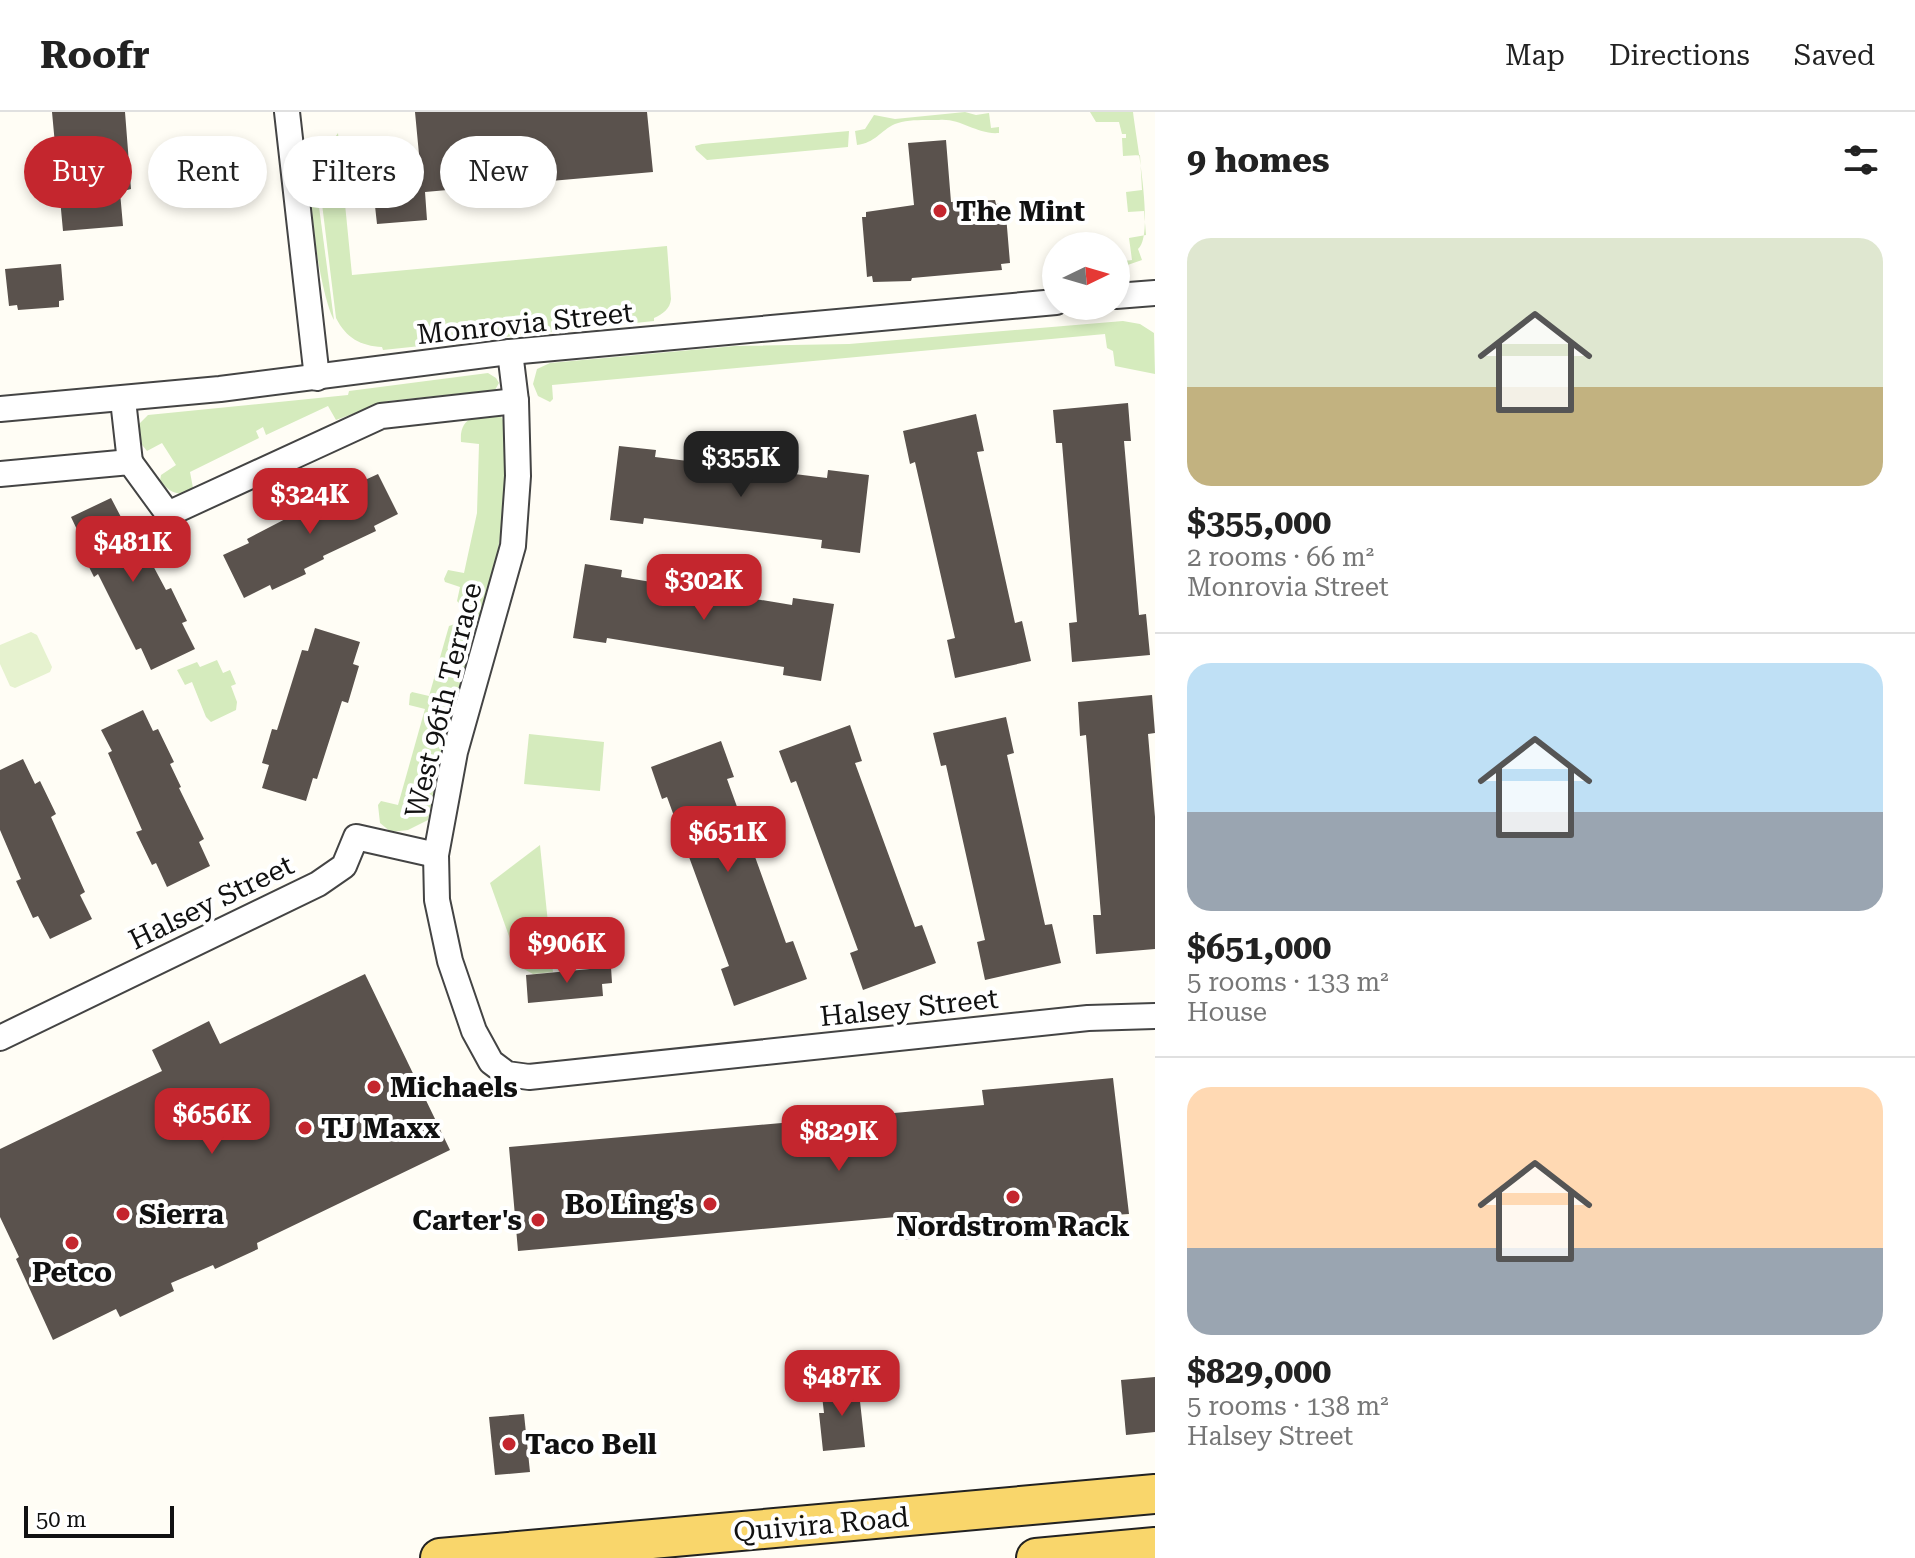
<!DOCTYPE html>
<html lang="en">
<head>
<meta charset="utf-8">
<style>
  body { margin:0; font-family:"Roboto Serif",serif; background:#f2f2f2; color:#222; height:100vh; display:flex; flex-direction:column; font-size:30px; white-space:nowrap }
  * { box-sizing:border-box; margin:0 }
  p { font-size:26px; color:#767676 }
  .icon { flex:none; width:44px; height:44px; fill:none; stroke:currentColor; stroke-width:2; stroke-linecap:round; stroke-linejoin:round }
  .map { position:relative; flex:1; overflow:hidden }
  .details { display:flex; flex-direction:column; background:#fff; width:760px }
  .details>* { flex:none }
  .top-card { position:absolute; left:24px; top:24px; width:760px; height:72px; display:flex; gap:16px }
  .needle { width:52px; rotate:85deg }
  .fabs { position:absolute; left:1042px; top:120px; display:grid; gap:16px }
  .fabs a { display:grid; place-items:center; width:88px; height:88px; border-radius:50%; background:#fff; box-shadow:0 4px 12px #0003; font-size:40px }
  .scale { position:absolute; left:24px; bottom:20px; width:150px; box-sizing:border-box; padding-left:8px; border:4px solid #111; border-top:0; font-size:22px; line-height:28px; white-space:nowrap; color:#111; -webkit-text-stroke:6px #fff; paint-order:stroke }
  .price { position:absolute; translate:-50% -68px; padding:0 18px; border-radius:16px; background:#c4262e; color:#fff; font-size:26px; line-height:52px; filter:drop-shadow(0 2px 4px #0008) }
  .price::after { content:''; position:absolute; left:50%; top:48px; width:24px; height:18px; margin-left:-12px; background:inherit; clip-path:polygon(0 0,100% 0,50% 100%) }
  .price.selected { background:#222; color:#fff }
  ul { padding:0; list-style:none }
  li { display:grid; align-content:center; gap:16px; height:424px; padding:0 32px }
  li+li { border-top:2px solid #e0e0e0 }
  li span { display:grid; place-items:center; height:248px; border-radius:24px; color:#555 }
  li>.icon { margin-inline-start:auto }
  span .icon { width:144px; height:144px; fill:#fffc; stroke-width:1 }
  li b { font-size:34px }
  h2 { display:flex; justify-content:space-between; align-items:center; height:96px; padding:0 32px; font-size:34px }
  .tag { padding:0 28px; border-radius:36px; background:#fff; box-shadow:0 4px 12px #0003; font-size:28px; line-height:72px }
  .tag.selected { background:#c4262e; color:#fff }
  header { display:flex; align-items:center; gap:48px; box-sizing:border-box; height:112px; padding:0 40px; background:#fff; border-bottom:2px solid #e0e0e0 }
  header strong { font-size:38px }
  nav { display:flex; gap:44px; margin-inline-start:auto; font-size:28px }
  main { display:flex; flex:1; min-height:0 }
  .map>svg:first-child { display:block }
  .green { fill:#d5ebbd }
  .pitch { fill:#e6f2cf }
  .building { fill:#5a524d }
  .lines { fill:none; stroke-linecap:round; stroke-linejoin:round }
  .minor-casing { stroke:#444; stroke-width:28 }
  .primary-casing { stroke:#222; stroke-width:42 }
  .minor { stroke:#fff; stroke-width:24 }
  .primary { stroke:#f9d66b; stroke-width:38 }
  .poi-dot { fill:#c4262e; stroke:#fff; stroke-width:3 }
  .labels { text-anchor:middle; stroke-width:8; stroke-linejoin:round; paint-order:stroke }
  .poi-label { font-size:28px; font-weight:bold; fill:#111; stroke:#fff; text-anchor:start }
  .street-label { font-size:28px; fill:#111; stroke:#fff }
</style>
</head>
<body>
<header>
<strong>Roofr</strong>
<nav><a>Map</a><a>Directions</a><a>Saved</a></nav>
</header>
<main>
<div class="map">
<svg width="1155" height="1446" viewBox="0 0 1155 1446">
  <rect width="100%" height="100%" fill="#fffdf5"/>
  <!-- green -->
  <g class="green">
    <path d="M965 0 976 3 989 1 991 16 999 15V21C977 23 961 6 939 8 926 8 906 7 895 12 880 19 875 31 857 33L855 19 865 17 874 3 895 7Z"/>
    <path d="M1090 0H1133C1136 27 1155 123 1138 137L1142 148 1116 157V150L1132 148 1129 126 1146 123 1144 99 1128 100 1126 80 1142 78 1140 43 1123 44 1122 26H1126V22H1122L1119 10H1096Z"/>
    <path d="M849 19 848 35 707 48 696 38 695 34 702 32Z"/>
    <path d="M338 21 352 163 667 134 671 187C670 197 663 202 654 206V209L383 238 382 235C361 234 346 226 336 206L317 51Z"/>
    <path d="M314 57 334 208C321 186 305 81 314 57Z"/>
    <path d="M1123 209 1140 212 1154 221 1155 262 1115 254 1113 239 1107 236 1105 222 552 273 553 287 550 290 538 284 533 272 537 257 550 251 735 234 849 232Z"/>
    <path d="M488 261 496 266 499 271 495 278 388 289 336 308 328 294 266 323 263 315 256 319 259 326 190 360 193 376C181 387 169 380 160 369L161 363 176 353 162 331 147 339 138 328 139 312 148 303 348 283 349 279Z"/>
    <path d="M499 301C523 333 493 467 483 507L467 501 457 489 460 475 445 470 444 467 448 458 464 461 477 401 479 332 461 330C459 304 478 302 499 301Z"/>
    <path d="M466 508 470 509 465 525 476 529 444 628 428 708 408 718 391 720 380 711 378 693 381 689 398 693 425 597 409 593 410 582 412 580 429 584 449 514Z"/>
    <path d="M217 548 223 561 230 558 236 572 231 574 237 590 236 598 211 610 206 605 192 570 185 573 177 558 197 550 200 555Z"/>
    <path d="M529 622 604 630 600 679 524 672Z"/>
    <path d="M540 733 553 860 533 862 520 855 490 771Z"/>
  </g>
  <!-- pitch -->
  <path class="pitch" d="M31 520 37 523 52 555 50 560 15 576 10 574 0 552V533Z"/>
  <!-- building -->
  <g class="building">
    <path d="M52 0H125L131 77 120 80 123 114 63 119Z"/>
    <path d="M415 0H647L653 60 425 80 427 108 377 112 371 58 420 53Z"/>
    <path d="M946 28 951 90 995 88 996 92 1005 91 1010 151 1001 152 1002 158 912 166 911 169 873 170 872 164 867 165 862 105H866V100L914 93 908 31Z"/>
    <path d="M61 152 64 188 59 189V195L18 198 17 193 9 194 5 157Z"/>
    <path d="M1128 291 1131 329H1124L1139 503 1146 502 1150 543 1072 550 1069 511 1077 510 1062 331H1056L1053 298Z"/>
    <path d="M976 302 984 339 977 340 1015 511 1022 509 1031 549 955 566 947 528 955 526 915 350 910 352 903 319Z"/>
    <path d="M619 334 656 338 655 345 827 366 828 358 869 363 860 441 821 436 822 428 644 406 643 412 610 408Z"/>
    <path d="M378 362 398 402 374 414 376 419 323 444 324 447 304 457 306 462 272 478 270 473 244 486 223 443 249 431 247 427 320 389 318 385 351 369 354 373Z"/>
    <path d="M111 386 122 407 127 405 166 478 171 476 187 509 182 511 195 537 151 558 141 536 136 538 98 462 94 465 76 429 81 426 71 405Z"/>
    <path d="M585 452 622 458 621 465 792 493 793 486 834 492 821 569 783 563 784 555 607 526 606 531 573 526Z"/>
    <path d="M315 516 360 530 353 552 359 554 348 591 342 589 317 667 313 666 306 689 262 676 269 653 262 651 272 617 277 618 302 538 308 539Z"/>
    <path d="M1152 583 1155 621 1148 622 1155 705V837L1096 842 1093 803H1101L1086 623 1080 624 1078 590Z"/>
    <path d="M143 598 153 619 158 617 174 650 170 652 181 675 179 676 204 727 199 730 210 754 167 775 156 751 152 753 136 720 142 718 108 641 112 639 101 618Z"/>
    <path d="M1006 605 1014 641 1007 643 1045 813 1052 812 1061 851 985 868 977 830 985 828 946 653 941 654 933 621Z"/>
    <path d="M850 613 862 649 855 651 915 815 922 813 936 851 863 878 850 841 858 838 796 669 791 671 779 639Z"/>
    <path d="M721 629 734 665 727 667 786 831 793 829 807 867 734 894 721 857 729 854 667 685 662 687 651 655Z"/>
    <path d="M23 647 35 672 40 669 56 702 51 705 85 780 80 783 92 807 50 827 38 804 33 806 16 769 21 767 0 718V658Z"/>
    <path d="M611 855 612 871 602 872 603 884 528 891 526 863Z"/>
    <path d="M365 862 450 1038 257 1131 258 1137 215 1157 213 1153 171 1171 174 1179 120 1205 116 1197 53 1228 16 1147 19 1145 0 1105V1037L162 959 152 938 209 909 220 932Z"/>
    <path d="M1113 966 1129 1102 1114 1103 1115 1111 898 1128 896 1105 518 1139 509 1035 984 993 982 978Z"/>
    <path d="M1155 1265V1320L1126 1323 1121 1268Z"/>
    <path d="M858 1271 865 1335 823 1339 819 1301H824L821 1275Z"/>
    <path d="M524 1302 530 1360 495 1363 489 1305Z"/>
  </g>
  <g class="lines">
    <!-- minor casing -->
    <g class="minor-casing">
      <g id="minor">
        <path d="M287 0 317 266"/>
        <path d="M1116 184 1155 181"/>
        <path d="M510 240 516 289 518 364 513 434 455 640 436 743 437 788 450 849 474 919 491 950 507 962 529 965 1088 906 1155 904"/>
        <path d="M123 288 130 350"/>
        <path d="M0 297 220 277 510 240 1056 190"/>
        <path d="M0 362 130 350 168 402 381 304 516 289"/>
        <path d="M0 926 318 772 344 754 356 725 436 743"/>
      </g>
    </g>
    <!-- primary casing -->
    <g class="primary-casing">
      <g id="primary">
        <path d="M440 1446 1155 1382"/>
        <path d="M1036 1446 1155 1435"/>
      </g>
    </g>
    <!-- minor -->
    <use href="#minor" class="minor"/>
    <!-- primary -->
    <use href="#primary" class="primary"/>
  </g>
  <!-- markers -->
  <g class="poi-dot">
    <circle cx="940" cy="99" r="8"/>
    <circle cx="374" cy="975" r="8"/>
    <circle cx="305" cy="1016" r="8"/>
    <circle cx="1013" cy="1085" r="8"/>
    <circle cx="710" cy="1092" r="8"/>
    <circle cx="123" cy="1102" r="8"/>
    <circle cx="538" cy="1108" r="8"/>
    <circle cx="72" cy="1131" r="8"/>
    <circle cx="509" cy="1332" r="8"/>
  </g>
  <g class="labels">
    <!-- poi labels -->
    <g class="poi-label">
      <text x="956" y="109">The Mint</text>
      <text x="390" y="985">Michaels</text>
      <text x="321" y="1026">TJ Maxx</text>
      <text x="694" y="1102" text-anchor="end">Bo Ling's</text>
      <text x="139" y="1112">Sierra</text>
      <text x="522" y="1118" text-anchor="end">Carter's</text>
      <text x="1013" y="1124" text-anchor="middle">Nordstrom Rack</text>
      <text x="72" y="1170" text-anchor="middle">Petco</text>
      <text x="525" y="1342">Taco Bell</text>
    </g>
    <!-- street labels -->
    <g class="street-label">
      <text transform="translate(525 211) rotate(-6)" y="10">Monrovia Street</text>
      <text transform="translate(443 588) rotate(-76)" y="10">West 96th Terrace</text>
      <text transform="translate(211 790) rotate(-26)" y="10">Halsey Street</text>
      <text transform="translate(909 895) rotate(-6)" y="10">Halsey Street</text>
      <text transform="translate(821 1412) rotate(-5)" y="10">Quivira Road</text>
    </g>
  </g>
</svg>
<div class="fabs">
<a><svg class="needle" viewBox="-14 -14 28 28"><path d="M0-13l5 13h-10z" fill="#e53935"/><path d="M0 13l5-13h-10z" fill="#767676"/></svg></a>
</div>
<div class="scale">50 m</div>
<b class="price selected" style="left:741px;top:387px">$355K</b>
<b class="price" style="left:310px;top:424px">$324K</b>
<b class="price" style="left:133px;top:472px">$481K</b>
<b class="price" style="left:704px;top:510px">$302K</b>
<b class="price" style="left:728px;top:762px">$651K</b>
<b class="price" style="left:567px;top:873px">$906K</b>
<b class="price" style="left:212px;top:1044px">$656K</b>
<b class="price" style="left:839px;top:1061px">$829K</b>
<b class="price" style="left:842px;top:1306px">$487K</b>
<div class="top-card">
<a class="tag selected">Buy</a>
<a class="tag">Rent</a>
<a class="tag">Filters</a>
<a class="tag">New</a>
</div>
</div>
<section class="details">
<h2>9 homes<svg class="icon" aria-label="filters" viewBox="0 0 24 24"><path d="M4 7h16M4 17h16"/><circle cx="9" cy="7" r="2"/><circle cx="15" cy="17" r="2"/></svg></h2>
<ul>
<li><span style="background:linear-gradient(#dfe7d0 60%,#c2b280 0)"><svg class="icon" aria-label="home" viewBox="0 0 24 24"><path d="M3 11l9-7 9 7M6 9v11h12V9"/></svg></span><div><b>$355,000</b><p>2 rooms · 66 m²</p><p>Monrovia Street</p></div></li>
<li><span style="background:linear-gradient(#bfe0f5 60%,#9aa5b1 0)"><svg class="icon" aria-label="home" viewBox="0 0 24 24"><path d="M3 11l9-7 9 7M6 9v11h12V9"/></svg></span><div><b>$651,000</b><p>5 rooms · 133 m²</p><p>House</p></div></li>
<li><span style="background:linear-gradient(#ffd9b3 65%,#9aa5b1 0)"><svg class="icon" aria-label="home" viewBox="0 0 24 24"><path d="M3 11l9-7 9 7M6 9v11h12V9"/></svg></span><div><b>$829,000</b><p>5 rooms · 138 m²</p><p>Halsey Street</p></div></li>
</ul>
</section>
</main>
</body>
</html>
